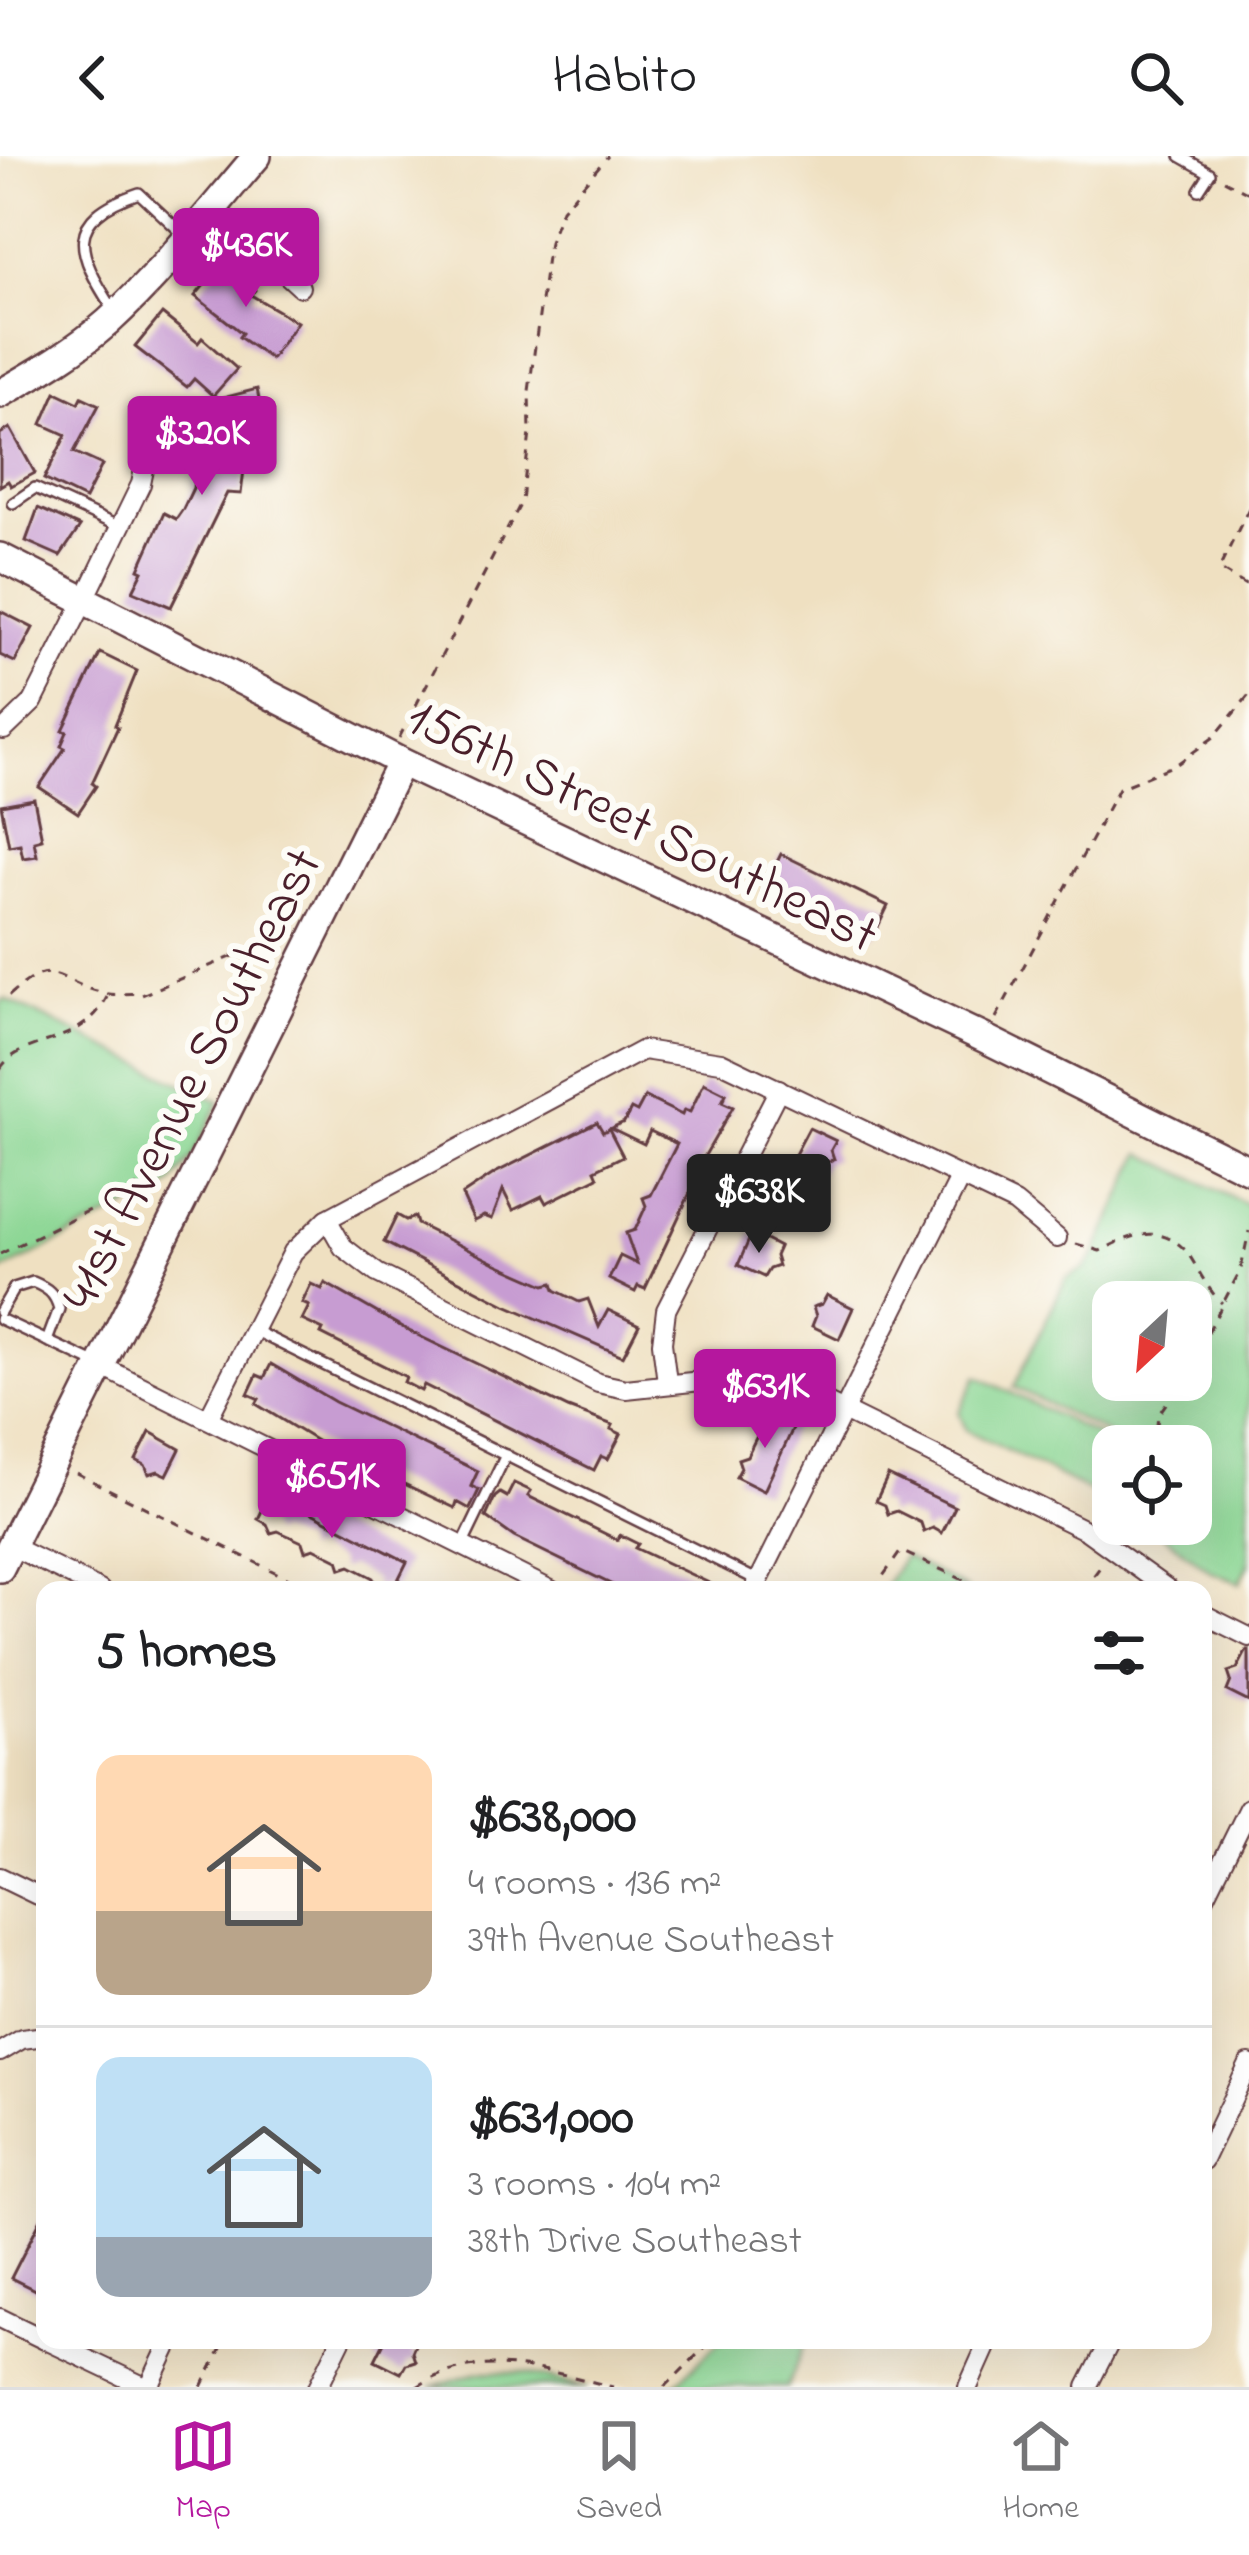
<!DOCTYPE html>
<html lang="en">
<head>
<meta charset="utf-8">
<style>
  body { margin:0; font-family:"Indie Flower",sans-serif; background:#f2f2f2; color:#202124; height:100vh; display:flex; flex-direction:column; font-size:45px; white-space:nowrap }
  * { box-sizing:border-box; margin:0 }
  p { font-size:39px; color:#757577 }
  .icon { flex:none; width:66px; height:66px; fill:none; stroke:currentColor; stroke-width:2; stroke-linecap:round; stroke-linejoin:round }
  .map { position:relative; flex:1; overflow:hidden }
  .sheet { position:absolute; left:36px; top:1425px; width:1176px; height:768px; display:flex; flex-direction:column; background:#fff; border-radius:24px; box-shadow:0 12px 48px #0002 }
  .sheet>* { flex:none }
  .needle { width:78px; rotate:206deg }
  .controls { position:absolute; left:1092px; top:1125px; display:grid; gap:24px }
  .controls a { display:grid; place-items:center; width:120px; height:120px; border-radius:24px; background:#fff; box-shadow:0 12px 48px #0002; font-size:60px }
  .price { position:absolute; translate:-50% -102px; padding:0 27px; border-radius:12px; background:#b5179e; color:#fff; font-size:39px; line-height:78px; filter:drop-shadow(0 3px 6px #0008) }
  .price::after { content:''; position:absolute; left:50%; top:72px; width:36px; height:27px; margin-left:-18px; background:inherit; clip-path:polygon(0 0,100% 0,50% 100%) }
  .price.selected { background:#222; color:#fff }
  ul { padding:0; list-style:none }
  li { display:flex; align-items:center; gap:36px; height:300px; padding:0 60px }
  li+li { border-top:3px solid #e0e0e0 }
  li span { display:grid; place-items:center; flex:none; width:336px; height:240px; border-radius:24px; color:#555 }
  li>.icon { margin-inline-start:auto }
  span .icon { width:144px; height:144px; fill:#fffc; stroke-width:1 }
  li b { font-size:51px }
  h2 { display:flex; justify-content:space-between; align-items:center; height:144px; padding:0 60px; font-size:51px }
  header { display:flex; justify-content:space-between; align-items:center; height:156px; padding:0 60px; background:#fff; font-size:54px; font-weight:600 }
  .dock { display:flex; justify-content:space-around; align-items:center; height:168px; border-top:3px solid #e0e0e0; background:#fff; font-size:33px; color:#757577 }
  .dock a { display:grid; justify-items:center; gap:6px }
  .dock .selected { color:#b5179e }
  .map>svg:first-child { display:block }
  .green { fill:#89d592; stroke:#6a7a5e; stroke-width:3; fill-rule:evenodd }
  .building { fill:#c79cd2 }
  .lines { fill:none; stroke-linecap:round; stroke-linejoin:round }
  .lane-casing { stroke:#633c42; stroke-width:14 }
  .street-casing { stroke:#633c42; stroke-width:22 }
  .secondary-casing { stroke:#633c42; stroke-width:32 }
  .path { stroke:#633c42; stroke-width:3; stroke-dasharray:9 9; stroke-linecap:butt }
  .lane { stroke:#fff; stroke-width:9 }
  .street { stroke:#fff; stroke-width:18 }
  .secondary { stroke:#fff; stroke-width:27 }
  .labels { text-anchor:middle; stroke-width:12; stroke-linejoin:round; paint-order:stroke }
  .street-label { font-size:54px; fill:#4a1f2b; stroke:#fdfcf7 }
</style>
</head>
<body>
<header><svg class="icon" aria-label="back" viewBox="0 0 24 24"><path d="M15 5l-7 7 7 7"/></svg>Habito<svg class="icon" aria-label="search" viewBox="0 0 24 24"><circle cx="10" cy="10" r="6"/><path d="M15 15l6 6"/></svg></header>
<div class="map">
<svg width="1249" height="2231" viewBox="0 0 1249 2231">
  <rect width="100%" height="100%" fill="#fdfcf7"/>
  <filter id="ink" filterUnits="userSpaceOnUse"><feTurbulence type="fractalNoise" baseFrequency=".00833" numOctaves="2"/><feDisplacementMap in="SourceGraphic" scale="24" xChannelSelector="R" yChannelSelector="G"/><feConvolveMatrix kernelMatrix="1 2 1 2 8 2 1 2 1" color-interpolation-filters="sRGB"/></filter>
  <filter id="wash" filterUnits="userSpaceOnUse"><feTurbulence type="fractalNoise" baseFrequency=".004" numOctaves="4" result="noise"/><feDisplacementMap in="SourceGraphic" scale="48" xChannelSelector="R" yChannelSelector="G"/><feGaussianBlur stdDeviation="2.7" result="paint"/><feColorMatrix in="noise" values="0 0 0 0 0 0 0 0 0 0 0 0 0 0 0 0 0 1.4 0 .05"/><feComposite in="paint" operator="in"/></filter>
  <g filter="url(#wash)">
    <rect width="100%" height="100%" fill="#efe0c1"/>
    <!-- green -->
    <g class="green">
      <path d="M5 843 220 946 192 1002 171 1029 0 1116V846Z"/>
      <path d="M1142 997 1249 1050V1408L1240 1427 1211 1416 1149 1368H1191V1290H1133L1014 1231 1066 1122 1085 1112 1095 1098ZM1113 1146H1191V1224H1113Z"/>
      <path d="M977 1220 1119 1290H1113V1337L1099 1340 966 1274 959 1256Z"/>
      <path d="M904 1400 968 1434H882Z"/>
      <path d="M721 2184H808L787 2231H672Z"/>
      <path d="M479 2216H523L588 2231H431Z"/>
    </g>
    <g id="blocks">
      <!-- building -->
      <g class="building">
        <path d="M226 103 248 121 255 134 251 139 297 166 271 203 239 181 242 177 195 140Z"/>
        <path d="M162 158 198 187 202 182 237 213 213 240 194 223 187 231 135 191Z"/>
        <path d="M257 233 266 278 248 282 241 338 227 337 171 451 133 435 143 415 139 413 164 357 176 363 183 353 193 332 195 313H200L203 292 220 294 210 258 214 257 211 245Z"/>
        <path d="M56 236 79 247 82 241 99 249 74 296 102 309 85 343 44 323 66 279 42 268Z"/>
        <path d="M10 272 35 317 11 330 8 325 0 330V278Z"/>
        <path d="M38 352 80 371 60 400 26 385Z"/>
        <path d="M0 455 33 472 15 506 0 499Z"/>
        <path d="M100 497 137 515 115 569 118 571 92 627 96 630 78 657 39 631 65 592 61 590 67 576 63 574Z"/>
        <path d="M34 643 42 683 34 685 37 700 23 702 20 688 9 690 1 649Z"/>
        <path d="M781 698 888 750 874 779 831 759 827 768 762 736Z"/>
        <path d="M704 927 726 938 722 946 733 951 693 1020 697 1022 645 1133 638 1130 635 1136 609 1123 620 1100 637 1108 626 1077 635 1074 646 1050 643 1042 651 1039 677 988 650 975 644 988 611 972 624 966 631 953 637 956 645 941 682 959 684 954 690 956Z"/>
        <path d="M597 966 603 976 609 973 623 1000 595 1014 598 1021 546 1047 542 1040 513 1054 503 1034 492 1063 484 1060 474 1065 462 1039 495 1017Z"/>
        <path d="M809 972 836 985 831 994 834 1003 825 1007 821 1016 793 1002Z"/>
        <path d="M397 1059 406 1064 415 1061 417 1068 495 1107 545 1129 553 1127 555 1134 579 1146 588 1143 599 1171 608 1154 639 1169 623 1200 506 1149 384 1086Z"/>
        <path d="M752 1077 779 1091 775 1100 778 1110 769 1113 764 1121 738 1109Z"/>
        <path d="M325 1127 409 1175 568 1252 613 1269 611 1273 621 1278 608 1303 601 1300 594 1314 424 1229 421 1235 404 1226 406 1221 321 1178 323 1174 302 1164 309 1150 302 1147 311 1128 322 1133Z"/>
        <path d="M827 1139 853 1152 839 1183 812 1170 816 1160 813 1151 822 1148Z"/>
        <path d="M271 1208 335 1246 478 1315 471 1330 479 1334 470 1353 457 1346 455 1352 328 1292 256 1248 259 1243 248 1238 257 1219 264 1222Z"/>
        <path d="M769 1255 795 1268 764 1335 736 1321 741 1312 738 1303 747 1300 759 1276 756 1267 765 1264Z"/>
        <path d="M150 1276 180 1293 167 1319 158 1315 149 1318 145 1309 136 1304Z"/>
        <path d="M888 1319 955 1351 942 1377 933 1372 924 1376 921 1367 897 1355 888 1358 885 1349 876 1345Z"/>
        <path d="M514 1327 531 1335 528 1340 618 1384 620 1379 638 1388 635 1392 724 1434H623L514 1381 486 1361 495 1341 500 1337 507 1341Z"/>
        <path d="M271 1336 407 1406 394 1432 385 1428 376 1431 373 1422 350 1410 341 1413 338 1404 314 1392 305 1395 302 1386 278 1375 271 1377 267 1368 258 1363Z"/>
        <path d="M1247 1494H1249V1546L1227 1535 1231 1525 1228 1516 1237 1513Z"/>
        <path d="M45 2055V2139L11 2122Z"/>
        <path d="M385 2184H417L412 2196 415 2205 406 2208 401 2217 375 2204Z"/>
      </g>
    </g>
  </g>
  <g filter="url(#ink)">
    <use href="#blocks" fill-opacity="0" stroke="#633c42" stroke-width="3"/>
    <g class="lines">
      <!-- lane casing -->
      <g class="lane-casing">
        <g id="lane">
          <path d="M1180 0 1210 17 1199 34"/>
          <path d="M113 153C76 96 63 63 139 37L184 79"/>
          <path d="M13 347 35 332 120 371"/>
          <path d="M0 1156 14 1132 33 1126C47 1132 55 1137 59 1153L47 1185"/>
          <path d="M0 1163 99 1209"/>
          <path d="M253 1174 759 1425"/>
          <path d="M462 1390 506 1299"/>
        </g>
      </g>
      <!-- street casing -->
      <g class="street-casing">
        <g id="street">
          <path d="M213 51 300 131"/>
          <path d="M4 574 33 546 85 443 141 328 151 280"/>
          <path d="M327 1063 343 1091 377 1117 598 1227 626 1233 748 1220 789 1228 1087 1375 1169 1434"/>
          <path d="M99 1209 551 1434"/>
          <path d="M667 1226 662 1187 666 1154 779 933"/>
          <path d="M208 1263 293 1096 327 1063 643 894 721 906 1015 1047 1057 1082"/>
          <path d="M11 1390 100 1434"/>
          <path d="M754 1434 960 1022"/>
          <path d="M1203 1458 1249 1481"/>
          <path d="M0 1721 37 1739H45"/>
          <path d="M1203 1745 1249 1652"/>
          <path d="M0 1896 22 1883 45 1880"/>
          <path d="M1203 2004 1249 1908"/>
          <path d="M0 2162 45 2184"/>
          <path d="M46 2184 145 2231"/>
          <path d="M149 2231 171 2184"/>
          <path d="M318 2231 341 2184"/>
          <path d="M968 2231 989 2184"/>
          <path d="M1087 2231 1111 2184"/>
        </g>
      </g>
      <!-- secondary casing -->
      <g class="secondary-casing">
        <g id="secondary">
          <path d="M0 238C38 216 75 195 108 166 163 116 209 56 257 0"/>
          <path d="M0 401 401 606 986 883 1249 1014"/>
          <path d="M0 1412 401 606"/>
        </g>
      </g>
      <!-- path -->
      <g class="path">
        <path d="M1224 24 1249 37"/>
        <path d="M1249 352 1219 413 1249 431"/>
        <path d="M399 582 522 345 530 277 529 235 549 86 562 53 608 0"/>
        <path d="M9 840C55 798 53 825 104 837 116 841 128 835 142 839L292 775"/>
        <path d="M996 862 1119 632 1177 608 1214 581 1249 539"/>
        <path d="M0 913C23 878 81 893 107 841"/>
        <path d="M1076 1088 1100 1095C1126 1082 1155 1067 1182 1091 1194 1101 1203 1130 1222 1147"/>
        <path d="M0 1098 170 1014"/>
        <path d="M1191 1208 1241 1113 1249 1075"/>
        <path d="M1155 1290 1158 1259 1183 1224"/>
        <path d="M76 1317 311 1434"/>
        <path d="M873 1434 901 1395 985 1434"/>
        <path d="M1083 1434 1103 1407"/>
        <path d="M202 2231 225 2184"/>
        <path d="M417 2231C477 2191 549 2215 613 2231"/>
        <path d="M665 2231 712 2184"/>
      </g>
      <!-- lane -->
      <use href="#lane" class="lane"/>
      <!-- street -->
      <use href="#street" class="street"/>
      <!-- secondary -->
      <use href="#secondary" class="secondary"/>
    </g>
  </g>
  <g class="labels">
    <!-- street labels -->
    <g class="street-label">
      <text transform="translate(644 667) rotate(26)" y="19">156th Street Southeast</text>
      <text transform="translate(189 922) rotate(-63)" y="19">41st Avenue Southeast</text>
    </g>
  </g>
</svg>
<div class="controls">
<a><svg class="needle" viewBox="-14 -14 28 28"><path d="M0-13l5 13h-10z" fill="#e53935"/><path d="M0 13l5-13h-10z" fill="#757577"/></svg></a>
<a><svg class="icon" aria-label="locate" viewBox="0 0 24 24"><circle cx="12" cy="12" r="6"/><path d="M12 2v4M12 18v4M2 12h4M18 12h4"/></svg></a>
</div>
<b class="price" style="left:246px;top:154px">$436K</b>
<b class="price" style="left:202px;top:342px">$320K</b>
<b class="price selected" style="left:759px;top:1100px">$638K</b>
<b class="price" style="left:765px;top:1295px">$631K</b>
<b class="price" style="left:332px;top:1385px">$651K</b>
<section class="sheet">
<h2>5 homes<svg class="icon" aria-label="filters" viewBox="0 0 24 24"><path d="M4 7h16M4 17h16"/><circle cx="9" cy="7" r="2"/><circle cx="15" cy="17" r="2"/></svg></h2>
<ul>
<li><span style="background:linear-gradient(#ffd9b3 65%,#b9a48a 0)"><svg class="icon" aria-label="home" viewBox="0 0 24 24"><path d="M3 11l9-7 9 7M6 9v11h12V9"/></svg></span><div><b>$638,000</b><p>4 rooms · 136 m²</p><p>39th Avenue Southeast</p></div></li>
<li><span style="background:linear-gradient(#bfe0f5 75%,#9aa5b1 0)"><svg class="icon" aria-label="home" viewBox="0 0 24 24"><path d="M3 11l9-7 9 7M6 9v11h12V9"/></svg></span><div><b>$631,000</b><p>3 rooms · 104 m²</p><p>38th Drive Southeast</p></div></li>
</ul>
</section>
</div>
<nav class="dock">
<a class="selected"><svg class="icon" aria-label="map" viewBox="0 0 24 24"><path d="M3 6l6-2 6 2 6-2v14l-6 2-6-2-6 2zM9 4v14M15 6v14"/></svg>Map</a>
<a><svg class="icon" aria-label="saved" viewBox="0 0 24 24"><path d="M7 4h10v16l-5-4-5 4z"/></svg>Saved</a>
<a><svg class="icon" aria-label="home" viewBox="0 0 24 24"><path d="M3 11l9-7 9 7M6 9v11h12V9"/></svg>Home</a>
</nav>
</body>
</html>
